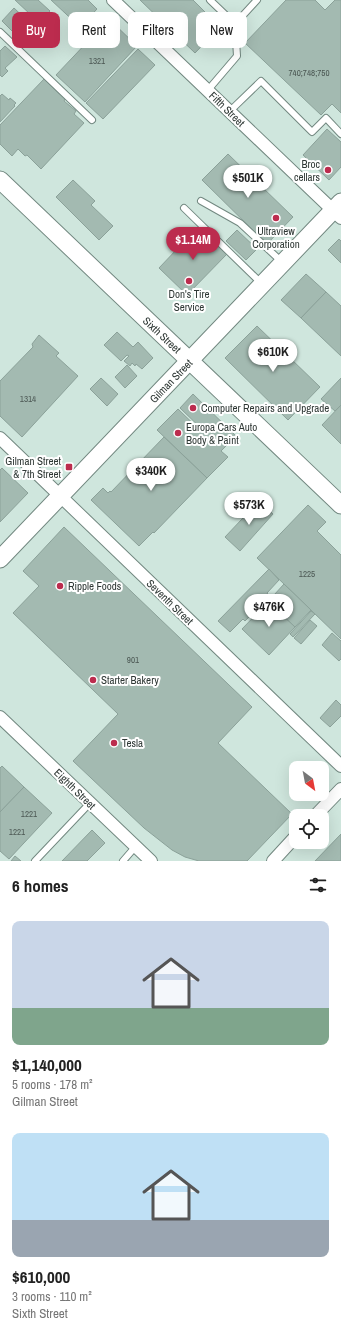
<!DOCTYPE html>
<html lang="en">
<head>
<meta charset="utf-8">
<style>
  body { margin:0; font-family:"Archivo Narrow",sans-serif; background:#f6f6f6; color:#222; height:100vh; display:flex; flex-direction:column; font-size:15px; white-space:nowrap }
  * { box-sizing:border-box; margin:0 }
  p { font-size:13px; color:#767676 }
  .icon { flex:none; width:22px; height:22px; fill:none; stroke:currentColor; stroke-width:2; stroke-linecap:round; stroke-linejoin:round }
  .map { position:relative; height:861px; overflow:hidden }
  .side { display:flex; flex-direction:column; background:#fff; flex:1 }
  .side>* { flex:none }
  .hud { position:absolute; left:12px; top:12px; width:317px; height:36px; display:flex; gap:8px }
  .needle { width:26px; rotate:148deg }
  .fabs { position:absolute; left:289px; top:761px; display:grid; gap:8px }
  .fabs a { display:grid; place-items:center; width:40px; height:40px; border-radius:8px; background:#fff; box-shadow:0 4px 16px #0002; font-size:20px }
  .price { position:absolute; translate:-50% -34px; padding:0 9px; border-radius:14px; background:#fff; color:#222; font-size:13px; line-height:26px; filter:drop-shadow(0 1px 2px #0008) }
  .price::after { content:''; position:absolute; left:50%; top:24px; width:12px; height:9px; margin-left:-6px; background:inherit; clip-path:polygon(0 0,100% 0,50% 100%) }
  .price.selected { background:#bc2c4e; color:#fff }
  ul { padding:0; list-style:none }
  li { display:grid; align-content:center; gap:8px; height:212px; padding:0 12px }
  li span { display:grid; place-items:center; height:124px; border-radius:8px; color:#555 }
  li>.icon { margin-inline-start:auto }
  span .icon { width:72px; height:72px; fill:#fffc; stroke-width:1 }
  li b { font-size:17px }
  h2 { display:flex; justify-content:space-between; align-items:center; height:48px; padding:0 12px; font-size:17px }
  .tag { padding:0 14px; border-radius:8px; background:#fff; box-shadow:0 4px 16px #0002; font-size:14px; line-height:36px }
  .tag.selected { background:#bc2c4e; color:#fff }
  .map>svg:first-child { display:block }
  .building { fill:#a3bab1; stroke:#8ba199 }
  .lines { fill:none; stroke-linecap:round; stroke-linejoin:round }
  .lane-casing { stroke:#728880; stroke-width:8 }
  .street-casing { stroke:#728880; stroke-width:14 }
  .secondary-casing { stroke:#728880; stroke-width:19 }
  .lane { stroke:#fff; stroke-width:6 }
  .street { stroke:#fff; stroke-width:12 }
  .secondary { stroke:#fff; stroke-width:17 }
  .poi-dot { fill:#bc2c4e; stroke:#fff; stroke-width:1.5 }
  .labels { text-anchor:middle; stroke-width:4; stroke-linejoin:round; paint-order:stroke }
  .number-label { font-size:9px; fill:#4c5854 }
  .street-label { font-size:11px; fill:#2f3835; stroke:#fff }
  .poi-label { font-size:11px; fill:#2f3835; stroke:#fff; text-anchor:start }
</style>
</head>
<body>
<div class="map">
<svg width="341" height="861" viewBox="0 0 341 861">
  <rect width="100%" height="100%" fill="#cfe6dd"/>
  <!-- building -->
  <g class="building">
    <path d="M15 0H38L50 11 35 27 27 19 31 15Z"/>
    <path d="M51 0H88L97 9 80 27Z"/>
    <path d="M140 0H193L220 27 195 53Z"/>
    <path d="M286 0H315L325 10 335 0H341V113L332 104 321 115 245 43Z"/>
    <path d="M14 8 33 26 20 39 2 21Z"/>
    <path d="M109 19 137 46 85 102 56 75Z"/>
    <path d="M5 46 17 57 5 68 8 71 2 77 0 75V51Z"/>
    <path d="M138 49 155 65 103 119 86 103Z"/>
    <path d="M44 79 65 99 64 101 76 111 74 114 84 123 41 169 27 155 25 156 18 149 12 156 0 144V125Z"/>
    <path d="M2 94 9 100 10 98 16 103 14 105 15 106 0 122V96Z"/>
    <path d="M327 129 341 142V167L329 180 303 155Z"/>
    <path d="M228 154 293 217 267 244 202 180Z"/>
    <path d="M73 180 95 201 91 205 113 226 99 240 56 197Z"/>
    <path d="M198 227 227 254 187 295 159 268Z"/>
    <path d="M237 230 257 249 246 260 226 241Z"/>
    <path d="M339 239 341 241V263L328 250Z"/>
    <path d="M306 274 326 292 301 318 281 300Z"/>
    <path d="M326 292 341 306V356L301 318Z"/>
    <path d="M257 326 320 387 288 420 225 358Z"/>
    <path d="M117 332 133 347 138 342 153 358 142 369 136 364 135 366 132 363 130 366 124 361 129 356 127 355 121 361 104 345Z"/>
    <path d="M39 335 59 353 56 356 78 376 22 437 0 416V381L33 347 32 344Z"/>
    <path d="M127 365 137 376 125 388 115 377Z"/>
    <path d="M101 378 118 394 107 406 90 389Z"/>
    <path d="M341 378V405L335 411 321 399Z"/>
    <path d="M193 394 236 436 221 451 228 457 207 478 157 430 178 409 205 435 206 433 180 408Z"/>
    <path d="M341 405V444L322 425Z"/>
    <path d="M164 437 207 478 154 533 153 532 139 546 91 500 103 488 108 493 110 491 111 492Z"/>
    <path d="M2 468 28 493 0 522V470Z"/>
    <path d="M259 501 273 514 240 551 225 537Z"/>
    <path d="M308 505 326 522 317 531 341 555V639L257 558Z"/>
    <path d="M64 527 252 707 218 743 292 814 247 861H199L185 857 172 850 144 828 73 761 118 714 13 613 39 586 23 571Z"/>
    <path d="M269 569 279 580 267 593 269 596 245 621 243 619 230 632 218 621Z"/>
    <path d="M284 584 311 610 295 627 283 616 289 610 274 595Z"/>
    <path d="M268 602 295 627 269 655 242 629Z"/>
    <path d="M311 611 315 614 293 637 290 634Z"/>
    <path d="M310 620 317 626 301 644 294 638Z"/>
    <path d="M332 633 341 641V659L339 661 322 645Z"/>
    <path d="M336 700 341 705V716L330 727 320 718Z"/>
    <path d="M2 766 24 787 0 812V768Z"/>
    <path d="M24 787 52 813 9 859 0 851V812Z"/>
    <path d="M92 830 105 843 87 861H62Z"/>
    <path d="M341 834V861H315Z"/>
    <path d="M15 856 21 861H11Z"/>
  </g>
  <g class="lines">
    <!-- lane casing -->
    <g class="lane-casing">
      <g id="lane">
        <path d="M235 24 257 0"/>
        <path d="M0 32 92 120"/>
        <path d="M208 90 237 56 235 24 210 0"/>
        <path d="M230 111 261 81 312 132 326 118 341 134"/>
        <path d="M201 201 240 223 282 262"/>
        <path d="M184 208 262 284"/>
        <path d="M35 861 90 803"/>
        <path d="M123 861 136 846"/>
      </g>
    </g>
    <!-- street casing -->
    <g class="street-casing">
      <g id="street">
        <path d="M113 0 341 218"/>
        <path d="M0 438 341 766"/>
        <path d="M0 717 151 861"/>
        <path d="M315 816 341 789"/>
        <path d="M273 861 296 836"/>
      </g>
    </g>
    <!-- secondary casing -->
    <g class="secondary-casing">
      <g id="secondary">
        <path d="M0 180 341 505"/>
        <path d="M0 559 341 202"/>
      </g>
    </g>
    <!-- lane -->
    <use href="#lane" class="lane"/>
    <!-- street -->
    <use href="#street" class="street"/>
    <!-- secondary -->
    <use href="#secondary" class="secondary"/>
  </g>
  <!-- markers -->
  <g class="poi-dot">
    <circle cx="328" cy="170" r="4"/>
    <circle cx="276" cy="218" r="4"/>
    <circle cx="189" cy="281" r="4"/>
    <circle cx="193" cy="408" r="4"/>
    <circle cx="178" cy="433" r="4"/>
    <rect x="65" y="463" width="8" height="8" rx="2"/>
    <circle cx="60" cy="586" r="4"/>
    <circle cx="93" cy="680" r="4"/>
    <circle cx="114" cy="743" r="4"/>
  </g>
  <g class="labels">
    <!-- number labels -->
    <g class="number-label">
      <text x="97" y="64">1321</text>
      <text x="309" y="76">740;748;750</text>
      <text x="28" y="402">1314</text>
      <text x="307" y="577">1225</text>
      <text x="133" y="663">901</text>
      <text x="29" y="817">1221</text>
      <text x="17" y="835">1221</text>
    </g>
    <!-- street labels -->
    <g class="street-label">
      <text transform="translate(227 109) rotate(44)" y="4">Fifth Street</text>
      <text transform="translate(162 335) rotate(43)" y="4">Sixth Street</text>
      <text transform="translate(171 381) rotate(-46)" y="4">Gilman Street</text>
      <text transform="translate(170 602) rotate(44)" y="4">Seventh Street</text>
      <text transform="translate(75 789) rotate(44)" y="4">Eighth Street</text>
    </g>
    <!-- poi labels -->
    <g class="poi-label">
      <text x="320" y="168" text-anchor="end">Broc<tspan x="320" dy="13">cellars</tspan></text>
      <text x="276" y="235" text-anchor="middle">Ultraview<tspan x="276" dy="13">Corporation</tspan></text>
      <text x="189" y="298" text-anchor="middle">Don's Tire<tspan x="189" dy="13">Service</tspan></text>
      <text x="201" y="412">Computer Repairs and Upgrade</text>
      <text x="186" y="431">Europa Cars Auto<tspan x="186" dy="13">Body &amp; Paint</tspan></text>
      <text x="61" y="465" text-anchor="end">Gilman Street<tspan x="61" dy="13">&amp; 7th Street</tspan></text>
      <text x="68" y="590">Ripple Foods</text>
      <text x="101" y="684">Starter Bakery</text>
      <text x="122" y="747">Tesla</text>
    </g>
  </g>
</svg>
<div class="fabs">
<a><svg class="needle" viewBox="-14 -14 28 28"><path d="M0-13l5 13h-10z" fill="#e53935"/><path d="M0 13l5-13h-10z" fill="#767676"/></svg></a>
<a><svg class="icon" aria-label="locate" viewBox="0 0 24 24"><circle cx="12" cy="12" r="6"/><path d="M12 2v4M12 18v4M2 12h4M18 12h4"/></svg></a>
</div>
<b class="price" style="left:248px;top:199px">$501K</b>
<b class="price selected" style="left:193px;top:261px">$1.14M</b>
<b class="price" style="left:273px;top:373px">$610K</b>
<b class="price" style="left:151px;top:492px">$340K</b>
<b class="price" style="left:249px;top:526px">$573K</b>
<b class="price" style="left:269px;top:628px">$476K</b>
<div class="hud">
<a class="tag selected">Buy</a>
<a class="tag">Rent</a>
<a class="tag">Filters</a>
<a class="tag">New</a>
</div>
</div>
<section class="side">
<h2>6 homes<svg class="icon" aria-label="filters" viewBox="0 0 24 24"><path d="M4 7h16M4 17h16"/><circle cx="9" cy="7" r="2"/><circle cx="15" cy="17" r="2"/></svg></h2>
<ul>
<li><span style="background:linear-gradient(#c9d6e8 70%,#7fa58c 0)"><svg class="icon" aria-label="home" viewBox="0 0 24 24"><path d="M3 11l9-7 9 7M6 9v11h12V9"/></svg></span><div><b>$1,140,000</b><p>5 rooms · 178 m²</p><p>Gilman Street</p></div></li>
<li><span style="background:linear-gradient(#bfe0f5 70%,#9aa5b1 0)"><svg class="icon" aria-label="home" viewBox="0 0 24 24"><path d="M3 11l9-7 9 7M6 9v11h12V9"/></svg></span><div><b>$610,000</b><p>3 rooms · 110 m²</p><p>Sixth Street</p></div></li>
</ul>
</section>
</body>
</html>
